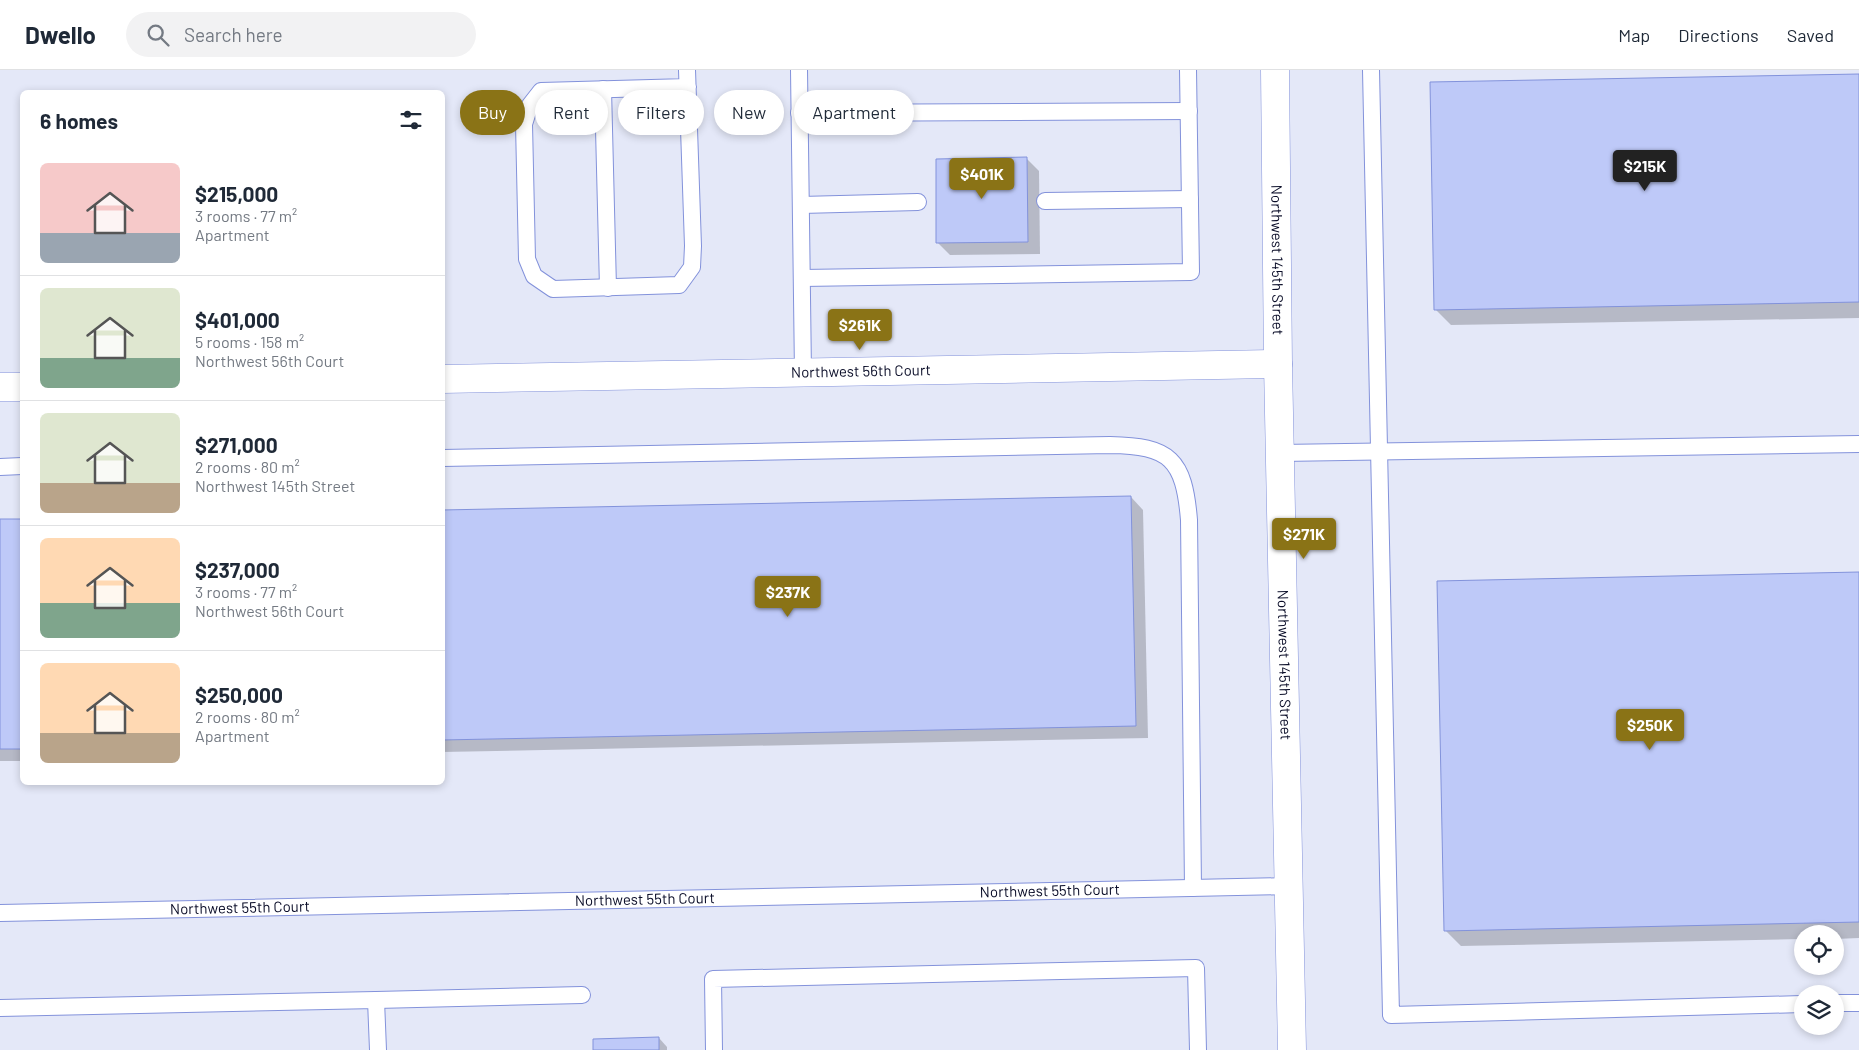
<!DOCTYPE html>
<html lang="en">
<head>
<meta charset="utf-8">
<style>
  body { margin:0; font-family:Barlow,sans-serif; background:#f2f2f3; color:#1f2937; height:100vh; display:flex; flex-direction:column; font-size:19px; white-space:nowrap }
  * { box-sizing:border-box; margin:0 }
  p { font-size:16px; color:#747a83 }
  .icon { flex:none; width:28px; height:28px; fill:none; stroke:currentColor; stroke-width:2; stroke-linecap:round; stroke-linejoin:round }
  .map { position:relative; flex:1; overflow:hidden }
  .details { position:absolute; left:20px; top:20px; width:425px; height:695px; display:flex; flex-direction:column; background:#fff; border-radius:8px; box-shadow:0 2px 8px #0003 }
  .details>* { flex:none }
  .top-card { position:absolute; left:460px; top:20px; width:475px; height:45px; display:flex; gap:10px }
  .controls { position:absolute; left:1794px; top:855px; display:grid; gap:10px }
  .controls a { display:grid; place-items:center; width:50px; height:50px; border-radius:50%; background:#fff; box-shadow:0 2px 8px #0003; font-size:25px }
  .price { position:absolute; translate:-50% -42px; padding:0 11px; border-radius:5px; background:#8a7316; color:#fff; font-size:16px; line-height:32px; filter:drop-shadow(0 1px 2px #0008) }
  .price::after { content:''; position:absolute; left:50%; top:30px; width:15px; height:11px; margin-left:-8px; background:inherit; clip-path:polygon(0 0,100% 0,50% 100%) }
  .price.selected { background:#222; color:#fff }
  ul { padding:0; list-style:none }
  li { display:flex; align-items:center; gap:15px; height:125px; padding:0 20px }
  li+li { border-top:1px solid #e0e1e3 }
  li span { display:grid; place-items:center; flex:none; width:140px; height:100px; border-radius:8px; color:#555 }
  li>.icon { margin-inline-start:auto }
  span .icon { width:60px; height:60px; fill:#fffc; stroke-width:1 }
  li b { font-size:21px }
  h2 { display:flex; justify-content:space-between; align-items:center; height:60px; padding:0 20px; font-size:21px }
  .pill { padding:0 18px; border-radius:22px; background:#fff; box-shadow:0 2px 8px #0003; font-size:18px; line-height:45px }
  .pill.selected { background:#8a7316; color:#fff }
  header { display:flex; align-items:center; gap:30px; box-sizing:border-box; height:70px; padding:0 25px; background:#fff; border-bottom:1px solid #e0e1e3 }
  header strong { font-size:24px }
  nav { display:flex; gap:28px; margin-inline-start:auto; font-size:18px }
  .search { width:350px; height:45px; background:#f2f2f3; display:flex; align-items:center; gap:12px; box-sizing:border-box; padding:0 18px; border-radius:28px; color:#747a83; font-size:19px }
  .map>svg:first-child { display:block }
  .shadow { fill:#0003 }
  .building { fill:#bec9f8; stroke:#8292db }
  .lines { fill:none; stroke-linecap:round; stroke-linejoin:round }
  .lane-casing { stroke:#8392db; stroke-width:18 }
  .street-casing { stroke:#8392db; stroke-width:29 }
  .lane { stroke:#fff; stroke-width:16 }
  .street { stroke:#fff; stroke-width:28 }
  .labels { text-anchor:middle; stroke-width:4; stroke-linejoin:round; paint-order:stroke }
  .street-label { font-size:15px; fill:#090c27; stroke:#fff }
</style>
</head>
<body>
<header>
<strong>Dwello</strong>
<div class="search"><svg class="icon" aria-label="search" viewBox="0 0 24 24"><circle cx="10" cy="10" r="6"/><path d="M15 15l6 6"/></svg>Search here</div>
<nav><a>Map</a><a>Directions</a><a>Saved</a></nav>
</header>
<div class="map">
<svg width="1859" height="980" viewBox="0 0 1859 980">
  <rect width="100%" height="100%" fill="#e4e8f8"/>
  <!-- shadow -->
  <g class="shadow">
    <path d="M1859 6V248L1451 255 1435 239Z"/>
    <path d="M1026 88 1039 101 1040 184 950 185 938 173Z"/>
    <path d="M1131 427 1143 440 1148 668 442 682V442Z"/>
    <path d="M22 450V691H0V451Z"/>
    <path d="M1859 503V868L1835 869V864H1802V869L1461 876 1446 861Z"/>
    <path d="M659 968 667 977V980H594Z"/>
  </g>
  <!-- building -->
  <g class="building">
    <path d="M1859 4V232L1434 240 1430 12Z"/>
    <path d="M1027 87 1028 172 936 173V89Z"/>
    <path d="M1131 426 1136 656 442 670V440Z"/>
    <rect x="0" y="449" width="22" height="230"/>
    <path d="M1859 502V852L1444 861 1437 511Z"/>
    <path d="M659 967V980H593V969Z"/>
  </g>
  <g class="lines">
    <!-- lane casing -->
    <g class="lane-casing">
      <g id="lane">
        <path d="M687 0 693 176 692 197 679 215 553 219 534 206 527 189 524 54 530 35 541 21 688 17"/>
        <path d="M799 0 803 303"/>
        <path d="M1371 0 1391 945 1802 934"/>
        <path d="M603 19 608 218"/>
        <path d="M799 43 1189 41"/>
        <path d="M1045 131 1190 129"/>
        <path d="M801 135 918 132"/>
        <path d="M802 208 1191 202 1188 0"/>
        <path d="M1280 383 1859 374"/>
        <path d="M442 388 1110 375C1170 376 1184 389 1189 450L1193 818"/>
        <path d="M0 397 22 396"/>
        <path id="s1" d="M0 843 1289 816"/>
        <path d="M376 930 582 925"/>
        <path d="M1835 933H1859"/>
        <path d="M0 938 376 930 378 980"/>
        <path d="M714 980 713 909 1196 898 1198 980"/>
      </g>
    </g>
    <!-- street casing -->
    <g class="street-casing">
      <g id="street">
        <path id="s2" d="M1275 0 1278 294 1292 980"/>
        <path id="s3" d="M442 309 1278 294"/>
        <path d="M0 317H22"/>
      </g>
    </g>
    <!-- lane -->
    <use href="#lane" class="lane"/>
    <!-- street -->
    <use href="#street" class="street"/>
  </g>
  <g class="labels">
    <!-- street labels -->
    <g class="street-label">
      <text dy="5" stroke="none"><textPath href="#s2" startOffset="190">Northwest 145th Street</textPath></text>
      <text dy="5" stroke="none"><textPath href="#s3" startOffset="419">Northwest 56th Court</textPath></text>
      <text dy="5" stroke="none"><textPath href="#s2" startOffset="595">Northwest 145th Street</textPath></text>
      <text dy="5" stroke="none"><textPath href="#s1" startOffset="1050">Northwest 55th Court</textPath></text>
      <text dy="5" stroke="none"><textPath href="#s1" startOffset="645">Northwest 55th Court</textPath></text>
      <text dy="5" stroke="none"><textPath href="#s1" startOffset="240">Northwest 55th Court</textPath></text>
    </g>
  </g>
</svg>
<div class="controls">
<a><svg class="icon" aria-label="locate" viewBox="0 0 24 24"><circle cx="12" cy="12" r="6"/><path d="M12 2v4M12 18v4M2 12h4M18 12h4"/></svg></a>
<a><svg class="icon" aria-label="layers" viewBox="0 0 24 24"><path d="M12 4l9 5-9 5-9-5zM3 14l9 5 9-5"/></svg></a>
</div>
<b class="price selected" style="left:1645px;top:122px">$215K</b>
<b class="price" style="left:982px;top:130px">$401K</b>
<b class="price" style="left:860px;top:281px">$261K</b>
<b class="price" style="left:1304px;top:490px">$271K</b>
<b class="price" style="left:788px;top:548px">$237K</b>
<b class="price" style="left:1650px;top:681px">$250K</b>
<div class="top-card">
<a class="pill selected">Buy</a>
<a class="pill">Rent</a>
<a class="pill">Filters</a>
<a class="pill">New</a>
<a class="pill">Apartment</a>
</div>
<section class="details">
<h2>6 homes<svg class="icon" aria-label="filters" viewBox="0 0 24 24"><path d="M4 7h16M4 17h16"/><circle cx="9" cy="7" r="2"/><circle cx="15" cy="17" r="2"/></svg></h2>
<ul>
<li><span style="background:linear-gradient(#f6c9c9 70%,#9aa5b1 0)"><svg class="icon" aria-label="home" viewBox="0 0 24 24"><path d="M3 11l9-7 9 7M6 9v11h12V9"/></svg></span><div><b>$215,000</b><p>3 rooms · 77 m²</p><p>Apartment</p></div></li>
<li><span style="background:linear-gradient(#dfe7d0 70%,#7fa58c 0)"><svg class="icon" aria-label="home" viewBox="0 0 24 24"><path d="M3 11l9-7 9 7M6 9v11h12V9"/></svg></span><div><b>$401,000</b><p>5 rooms · 158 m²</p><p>Northwest 56th Court</p></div></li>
<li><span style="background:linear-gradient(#dfe7d0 70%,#b9a48a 0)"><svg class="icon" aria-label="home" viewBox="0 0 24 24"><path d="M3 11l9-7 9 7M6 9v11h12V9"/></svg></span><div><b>$271,000</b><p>2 rooms · 80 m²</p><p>Northwest 145th Street</p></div></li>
<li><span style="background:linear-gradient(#ffd9b3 65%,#7fa58c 0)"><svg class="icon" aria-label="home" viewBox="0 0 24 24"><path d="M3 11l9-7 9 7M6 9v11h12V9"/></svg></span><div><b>$237,000</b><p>3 rooms · 77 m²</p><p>Northwest 56th Court</p></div></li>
<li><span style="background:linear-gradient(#ffd9b3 70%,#b9a48a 0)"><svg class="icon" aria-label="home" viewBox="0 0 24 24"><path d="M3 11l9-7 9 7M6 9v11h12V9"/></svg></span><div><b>$250,000</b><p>2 rooms · 80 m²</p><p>Apartment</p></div></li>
</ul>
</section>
</div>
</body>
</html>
